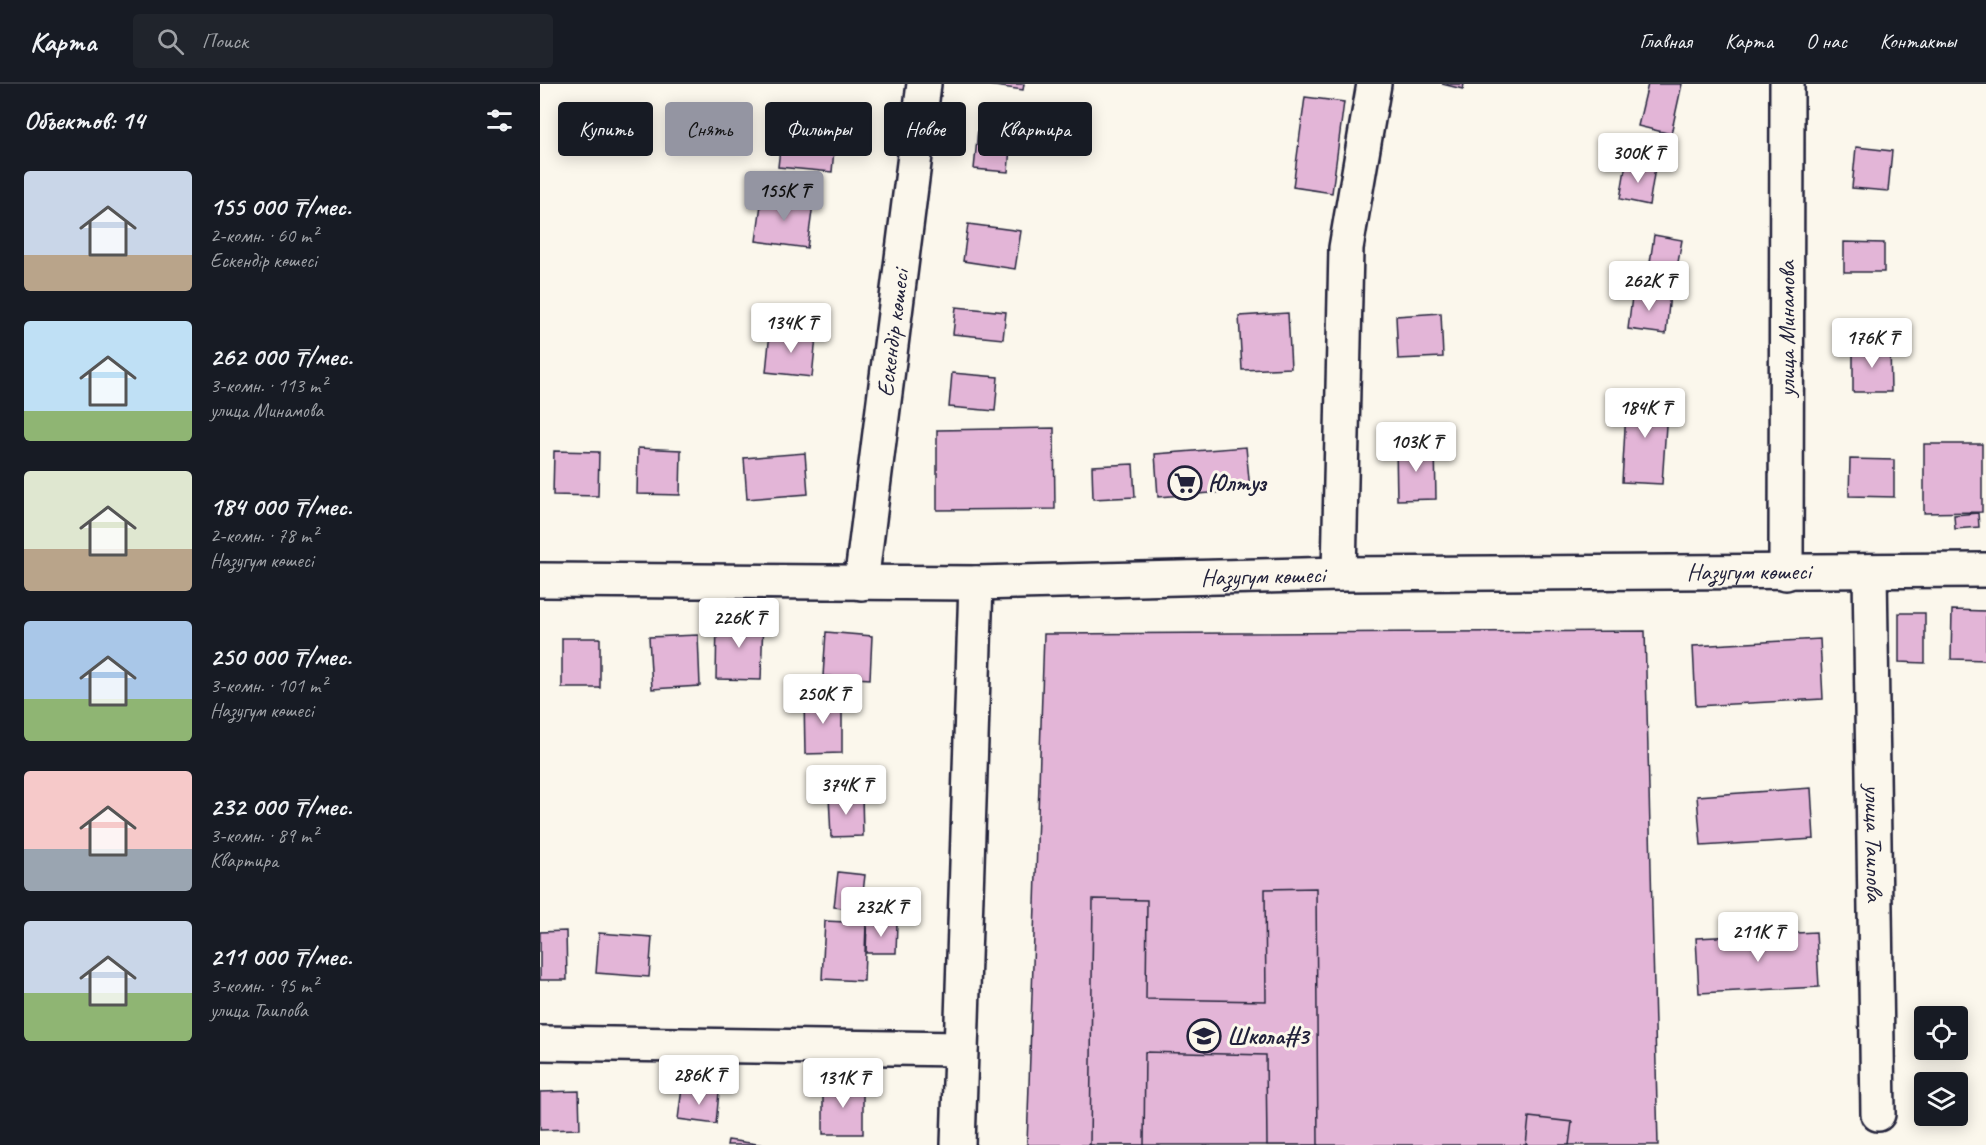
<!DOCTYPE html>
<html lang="ru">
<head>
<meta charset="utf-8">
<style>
  body { margin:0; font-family:Caveat,sans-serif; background:#20242c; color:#f1f3f6; height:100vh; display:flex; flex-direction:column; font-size:22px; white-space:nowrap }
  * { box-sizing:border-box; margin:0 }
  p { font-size:20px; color:#9ea1a6 }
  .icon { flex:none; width:33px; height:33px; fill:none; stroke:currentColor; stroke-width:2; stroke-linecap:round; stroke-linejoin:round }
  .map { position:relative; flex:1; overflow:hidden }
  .side { display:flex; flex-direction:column; background:#171b24; width:540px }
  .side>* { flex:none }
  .guide { position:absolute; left:18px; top:18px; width:570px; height:54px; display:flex; gap:12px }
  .tools { position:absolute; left:1374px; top:922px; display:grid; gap:12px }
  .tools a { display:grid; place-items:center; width:54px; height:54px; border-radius:6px; background:#171b24; box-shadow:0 3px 15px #0003; font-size:30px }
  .price { position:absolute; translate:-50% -51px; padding:0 14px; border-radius:6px; background:#fff; color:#222; font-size:20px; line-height:39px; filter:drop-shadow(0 2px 3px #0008) }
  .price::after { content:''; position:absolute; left:50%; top:36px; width:18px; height:14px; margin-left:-9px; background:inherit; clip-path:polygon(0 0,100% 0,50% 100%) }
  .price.current { background:#9495a2; color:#111 }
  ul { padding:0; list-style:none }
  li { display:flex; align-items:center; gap:18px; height:150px; padding:0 24px }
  li span { display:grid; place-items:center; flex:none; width:168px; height:120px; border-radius:6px; color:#555 }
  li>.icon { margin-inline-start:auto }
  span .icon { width:72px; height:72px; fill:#fffc; stroke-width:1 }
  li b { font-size:26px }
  h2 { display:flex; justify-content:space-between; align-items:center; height:72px; padding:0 24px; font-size:26px }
  .tag { padding:0 21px; border-radius:6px; background:#171b24; box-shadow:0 3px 15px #0003; font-size:21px; line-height:54px }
  .tag.current { background:#9495a2; color:#111 }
  header { display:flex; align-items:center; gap:36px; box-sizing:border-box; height:84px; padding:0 30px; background:#171b24; border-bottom:2px solid #363941 }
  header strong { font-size:28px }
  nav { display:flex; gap:33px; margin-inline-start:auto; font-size:21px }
  .search { width:420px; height:54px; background:#20242c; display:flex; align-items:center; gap:15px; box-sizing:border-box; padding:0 21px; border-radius:6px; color:#9ea1a6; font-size:22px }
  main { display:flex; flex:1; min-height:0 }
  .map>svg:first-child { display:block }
  .building { fill:#e3b5d7; stroke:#22223b; stroke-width:1.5 }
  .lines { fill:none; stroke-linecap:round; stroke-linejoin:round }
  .minor-casing { stroke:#22223b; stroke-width:38 }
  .minor { stroke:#fbf7ec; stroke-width:33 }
  .labels { text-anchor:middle; stroke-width:6; stroke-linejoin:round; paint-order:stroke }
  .street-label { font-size:24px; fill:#22223b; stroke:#fbf7ec }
  .poi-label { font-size:24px; font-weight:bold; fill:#22223b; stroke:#fbf7ec; text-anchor:start }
</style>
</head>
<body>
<header>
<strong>Карта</strong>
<div class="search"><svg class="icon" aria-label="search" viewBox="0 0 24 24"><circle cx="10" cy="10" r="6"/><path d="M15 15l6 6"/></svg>Поиск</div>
<nav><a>Главная</a><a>Карта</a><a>О нас</a><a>Контакты</a></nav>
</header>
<main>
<section class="side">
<h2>Объектов: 14<svg class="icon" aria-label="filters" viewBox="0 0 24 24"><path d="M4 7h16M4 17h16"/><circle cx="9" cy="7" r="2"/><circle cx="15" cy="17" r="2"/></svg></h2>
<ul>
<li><span style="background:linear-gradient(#c9d6e8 70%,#b9a48a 0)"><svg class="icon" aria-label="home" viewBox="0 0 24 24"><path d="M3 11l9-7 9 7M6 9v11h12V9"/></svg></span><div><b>155 000 ₸/мес.</b><p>2-комн. · 60 m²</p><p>Ескендір көшесі</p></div></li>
<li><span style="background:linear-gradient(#bfe0f5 75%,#8fb573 0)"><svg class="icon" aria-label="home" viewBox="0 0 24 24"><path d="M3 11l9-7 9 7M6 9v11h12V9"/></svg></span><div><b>262 000 ₸/мес.</b><p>3-комн. · 113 m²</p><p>улица Минамова</p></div></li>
<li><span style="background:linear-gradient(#dfe7d0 65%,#b9a48a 0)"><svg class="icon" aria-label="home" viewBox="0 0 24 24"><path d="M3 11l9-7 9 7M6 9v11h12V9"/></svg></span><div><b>184 000 ₸/мес.</b><p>2-комн. · 78 m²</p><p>Назугум көшесі</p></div></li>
<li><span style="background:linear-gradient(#a9c7e8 65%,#8fb573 0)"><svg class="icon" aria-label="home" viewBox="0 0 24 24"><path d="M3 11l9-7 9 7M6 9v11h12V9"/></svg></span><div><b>250 000 ₸/мес.</b><p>3-комн. · 101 m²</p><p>Назугум көшесі</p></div></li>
<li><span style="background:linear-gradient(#f6c9c9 65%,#9aa5b1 0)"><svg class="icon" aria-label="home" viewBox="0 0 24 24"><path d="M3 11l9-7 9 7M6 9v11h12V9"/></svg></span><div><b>232 000 ₸/мес.</b><p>3-комн. · 89 m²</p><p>Квартира</p></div></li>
<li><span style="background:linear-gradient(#c9d6e8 60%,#8fb573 0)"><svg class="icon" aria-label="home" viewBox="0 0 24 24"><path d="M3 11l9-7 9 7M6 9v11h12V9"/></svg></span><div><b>211 000 ₸/мес.</b><p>3-комн. · 95 m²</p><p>улица Таипова</p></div></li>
</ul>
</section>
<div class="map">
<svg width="1446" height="1061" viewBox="0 0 1446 1061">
  <rect width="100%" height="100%" fill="#fbf7ec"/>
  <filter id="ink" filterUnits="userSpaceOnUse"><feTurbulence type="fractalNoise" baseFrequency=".0167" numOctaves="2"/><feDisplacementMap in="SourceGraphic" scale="12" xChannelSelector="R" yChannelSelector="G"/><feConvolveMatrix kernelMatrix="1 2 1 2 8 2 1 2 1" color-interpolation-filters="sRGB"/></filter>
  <g filter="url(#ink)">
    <!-- building -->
    <g class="building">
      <path d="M440 0H484L483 6Z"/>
      <path d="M902 0H924L923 5Z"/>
      <path d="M1108 0H1142L1131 50 1098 42Z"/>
      <path d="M765 13 804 18 792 109 753 103Z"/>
      <path d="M439 35 472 38 468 88 434 85Z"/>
      <path d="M243 38 296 43 292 88 238 83Z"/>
      <path d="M1316 63 1352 67 1348 107 1312 104Z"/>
      <path d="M1086 79 1115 84 1109 121 1080 115Z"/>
      <path d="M222 113 273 120 267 164 216 157Z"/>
      <path d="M428 140 481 147 475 185 423 177Z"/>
      <path d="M1114 151 1142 156 1137 184 1110 179Z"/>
      <path d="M1304 158 1344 159V188H1304Z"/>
      <path d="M1093 205 1130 210 1126 250 1088 245Z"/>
      <path d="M416 223 466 228 463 255 413 250Z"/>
      <path d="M748 229 751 284 702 286 699 232Z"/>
      <path d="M901 229 903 273 858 275 856 232Z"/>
      <path d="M230 248 276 253 272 293 226 288Z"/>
      <path d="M1350 262 1351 308H1313V263Z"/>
      <path d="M412 289 458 293 455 327 409 323Z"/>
      <path d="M1087 309 1128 312 1122 400 1082 398Z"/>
      <path d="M514 344 515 425 397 426V346Z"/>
      <path d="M1384 360H1442V428L1384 429Z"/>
      <path d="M895 361 896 415 857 416 856 362Z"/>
      <path d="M706 363 710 406 618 413 615 370Z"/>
      <path d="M98 364 141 366 140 411 97 410Z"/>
      <path d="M14 367 59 368 58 412 13 411Z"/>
      <path d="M265 369 268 410 207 415 204 374Z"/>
      <path d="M1310 375 1354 376V413L1309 412Z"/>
      <path d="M593 380 595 413 553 415 552 382Z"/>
      <path d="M1438 429 1439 443 1415 445 1414 431Z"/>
      <path d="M1412 526 1446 527V576L1411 575Z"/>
      <path d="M1359 529H1385V579L1359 578Z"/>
      <path d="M177 533 223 535 221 596 176 595Z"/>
      <path d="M1105 547 1118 1061H487L504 550Z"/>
      <path d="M286 548 332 552 330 595 283 592Z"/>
      <path d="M158 551 160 602 112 605 109 553Z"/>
      <rect x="22" y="554" width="38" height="50"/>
      <path d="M1280 555 1283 615 1156 622 1153 562Z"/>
      <path d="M264 613H302V669L265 670Z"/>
      <path d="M1271 704 1274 755 1161 762 1157 712Z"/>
      <path d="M322 711 323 752 291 753 289 712Z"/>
      <path d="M298 788 325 791 321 826 294 823Z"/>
      <path d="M776 804 778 1061H727L726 971 605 968 604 1061H550L553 815 607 816 606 915 726 917 725 805Z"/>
      <path d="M285 837 326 839 324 897 282 895Z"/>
      <path d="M327 838 357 839 356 869H326Z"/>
      <path d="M26 847 27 896H0V848Z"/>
      <path d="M1276 848 1279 903 1159 909 1156 854Z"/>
      <path d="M59 849 112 853 109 893 56 889Z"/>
      <rect x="283" y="1000" width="40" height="50"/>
      <path d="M142 1004 179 1008 176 1040 138 1035Z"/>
      <path d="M39 1007 40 1045 0 1046V1008Z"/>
      <path d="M989 1033 1032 1038 1029 1061H986Z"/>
      <path d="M188 1056 225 1061H187Z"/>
    </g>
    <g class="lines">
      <!-- minor casing -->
      <g class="minor-casing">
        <g id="minor">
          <path id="s1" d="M1330 487 1338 1030"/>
          <path id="s2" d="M1246 489 1247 0"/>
          <path d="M799 490 806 164 834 0"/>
          <path id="s3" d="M0 496 436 499 799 490 1446 486"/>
          <path id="s4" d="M321 499 384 0"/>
          <path d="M0 959 421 965"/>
          <path d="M418 1061 436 499"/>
        </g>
      </g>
      <!-- minor -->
      <use href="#minor" class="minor"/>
    </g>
  </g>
  <!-- icons -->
  <defs>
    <g id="supermarket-ring" transform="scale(1.725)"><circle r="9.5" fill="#fbf7ec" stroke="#22223b" stroke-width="1.5"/><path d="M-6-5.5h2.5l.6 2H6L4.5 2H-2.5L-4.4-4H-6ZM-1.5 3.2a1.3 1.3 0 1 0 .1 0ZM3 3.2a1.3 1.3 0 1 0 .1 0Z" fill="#22223b"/></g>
    <g id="school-ring" transform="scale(1.725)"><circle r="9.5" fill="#fbf7ec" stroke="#22223b" stroke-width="1.5"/><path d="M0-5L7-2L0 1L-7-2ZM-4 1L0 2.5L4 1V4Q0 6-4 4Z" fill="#22223b"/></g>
  </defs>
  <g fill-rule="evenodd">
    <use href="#supermarket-ring" x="645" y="399"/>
    <use href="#school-ring" x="664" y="952"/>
  </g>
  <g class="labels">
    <!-- street labels -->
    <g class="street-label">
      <text dy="8" stroke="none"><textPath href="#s2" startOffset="244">улица Минамова</textPath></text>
      <text dy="8" stroke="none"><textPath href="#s4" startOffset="252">Ескендір көшесі</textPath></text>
      <text dy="8" stroke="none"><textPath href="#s3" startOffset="1209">Назугум көшесі</textPath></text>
      <text dy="8" stroke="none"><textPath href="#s3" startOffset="723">Назугум көшесі</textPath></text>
      <text dy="8" stroke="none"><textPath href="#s1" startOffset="272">улица Таипова</textPath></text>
    </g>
    <!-- poi labels -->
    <g class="poi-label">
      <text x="668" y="407">Юлтуз</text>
      <text x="687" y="960">Школа#3</text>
    </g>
  </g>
</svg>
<div class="tools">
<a><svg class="icon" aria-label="locate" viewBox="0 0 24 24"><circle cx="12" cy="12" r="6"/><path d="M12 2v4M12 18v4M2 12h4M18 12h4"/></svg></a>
<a><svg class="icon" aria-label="layers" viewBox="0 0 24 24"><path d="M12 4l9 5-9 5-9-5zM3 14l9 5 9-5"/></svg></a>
</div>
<b class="price" style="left:1098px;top:100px">300K ₸</b>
<b class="price current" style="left:244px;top:138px">155K ₸</b>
<b class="price" style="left:1109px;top:228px">262K ₸</b>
<b class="price" style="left:251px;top:270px">134K ₸</b>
<b class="price" style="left:1332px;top:285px">176K ₸</b>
<b class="price" style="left:1105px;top:355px">184K ₸</b>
<b class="price" style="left:876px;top:389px">103K ₸</b>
<b class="price" style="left:199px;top:565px">226K ₸</b>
<b class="price" style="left:283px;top:641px">250K ₸</b>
<b class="price" style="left:306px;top:732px">374K ₸</b>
<b class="price" style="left:341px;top:854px">232K ₸</b>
<b class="price" style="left:1218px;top:879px">211K ₸</b>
<b class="price" style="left:159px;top:1022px">286K ₸</b>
<b class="price" style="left:303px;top:1025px">131K ₸</b>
<div class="guide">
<a class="tag">Купить</a>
<a class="tag current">Снять</a>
<a class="tag">Фильтры</a>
<a class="tag">Новое</a>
<a class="tag">Квартира</a>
</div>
</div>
</main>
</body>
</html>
